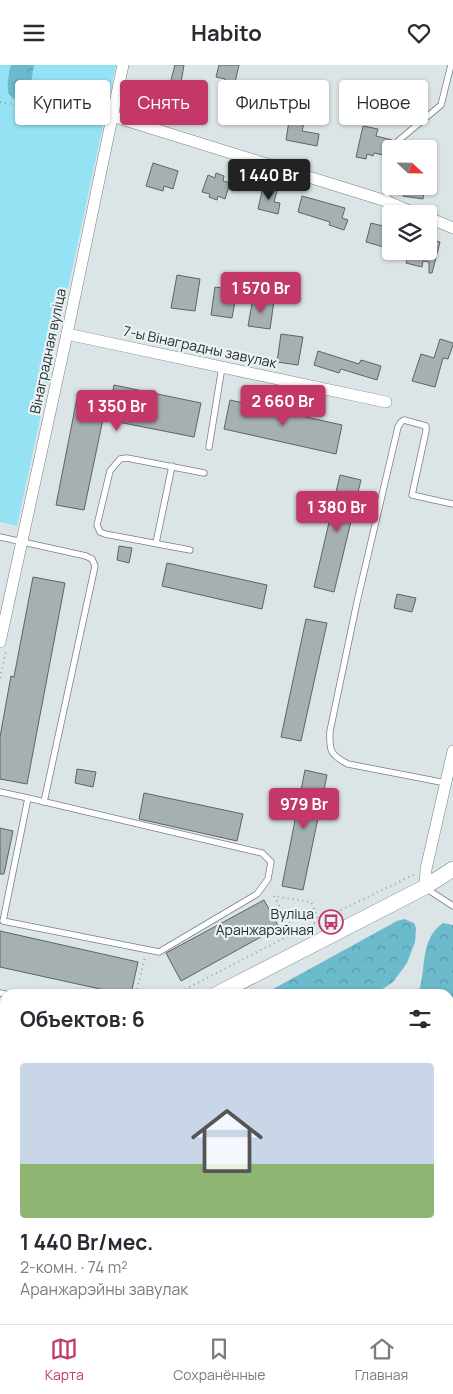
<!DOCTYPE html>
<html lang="ru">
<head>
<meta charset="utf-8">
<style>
  body { margin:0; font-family:Manrope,sans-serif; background:#f2f2f3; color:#2b2b33; height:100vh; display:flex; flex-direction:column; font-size:19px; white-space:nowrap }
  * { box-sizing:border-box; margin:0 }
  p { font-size:16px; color:#7c7c81 }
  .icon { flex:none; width:28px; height:28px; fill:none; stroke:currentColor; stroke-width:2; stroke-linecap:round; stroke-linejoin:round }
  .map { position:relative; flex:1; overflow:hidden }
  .side { position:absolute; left:0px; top:924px; width:454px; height:336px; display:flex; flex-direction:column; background:#fff; border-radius:15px 15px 0 0; box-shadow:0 1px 4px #0004 }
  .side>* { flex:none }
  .top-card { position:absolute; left:15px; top:15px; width:424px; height:45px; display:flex; gap:10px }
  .needle { width:32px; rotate:112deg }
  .buttons { position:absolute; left:382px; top:75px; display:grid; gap:10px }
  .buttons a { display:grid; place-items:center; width:55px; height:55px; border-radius:5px; background:#fff; box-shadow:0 1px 4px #0004; font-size:25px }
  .price { position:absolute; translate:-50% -42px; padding:0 11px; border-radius:5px; background:#c43869; color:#fff; font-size:16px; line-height:32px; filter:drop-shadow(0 1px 2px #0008) }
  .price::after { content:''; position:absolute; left:50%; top:30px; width:15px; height:11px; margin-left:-8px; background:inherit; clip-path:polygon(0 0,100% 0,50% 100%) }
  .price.on { background:#222; color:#fff }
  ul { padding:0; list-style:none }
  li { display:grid; align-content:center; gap:10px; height:265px; padding:0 20px }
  li span { display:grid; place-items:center; height:155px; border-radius:5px; color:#555 }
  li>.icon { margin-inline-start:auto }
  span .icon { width:90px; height:90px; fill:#fffc; stroke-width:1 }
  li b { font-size:21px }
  h2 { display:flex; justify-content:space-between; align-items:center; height:60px; padding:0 20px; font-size:21px }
  .tag { padding:0 18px; border-radius:5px; background:#fff; box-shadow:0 1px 4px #0004; font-size:18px; line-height:45px }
  .tag.on { background:#c43869; color:#fff }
  header { display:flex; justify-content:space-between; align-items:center; height:65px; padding:0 20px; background:#fff; font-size:22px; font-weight:700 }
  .dock { display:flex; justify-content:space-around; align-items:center; height:70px; border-top:1px solid #e1e1e2; background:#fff; font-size:14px; color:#7c7c81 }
  .dock a { display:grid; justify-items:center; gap:2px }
  .dock .on { color:#c43869 }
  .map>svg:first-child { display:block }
  .grass { fill:#94e2f3 }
  .forest { fill:url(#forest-crowns) }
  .building { fill:#a6afb1; stroke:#5c6466 }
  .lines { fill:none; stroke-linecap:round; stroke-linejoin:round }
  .lane-casing { stroke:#788081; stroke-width:7 }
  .street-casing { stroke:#788081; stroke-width:12 }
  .secondary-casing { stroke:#788081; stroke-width:16 }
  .path { stroke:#9aa1a3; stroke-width:2; stroke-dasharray:1 4; stroke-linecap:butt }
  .lane { stroke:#fff; stroke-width:5.5 }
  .street { stroke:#fff; stroke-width:11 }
  .secondary { stroke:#fff; stroke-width:15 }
  .rail { stroke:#626768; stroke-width:3; stroke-dasharray:10 5; stroke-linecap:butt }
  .labels { text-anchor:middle; stroke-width:4.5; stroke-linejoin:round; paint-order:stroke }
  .street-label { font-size:14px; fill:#2a2d2e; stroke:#e9f2f4 }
  .poi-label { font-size:14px; fill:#2a2d2e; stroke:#e9f2f4; text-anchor:end }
</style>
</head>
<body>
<header><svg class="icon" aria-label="menu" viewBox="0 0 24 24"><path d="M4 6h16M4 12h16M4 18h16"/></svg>Habito<svg class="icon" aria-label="heart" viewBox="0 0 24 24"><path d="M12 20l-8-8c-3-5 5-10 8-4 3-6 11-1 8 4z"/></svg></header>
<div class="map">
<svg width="453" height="1259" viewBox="0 0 453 1259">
  <defs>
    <pattern id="forest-crowns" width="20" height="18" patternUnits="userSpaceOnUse" patternTransform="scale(1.25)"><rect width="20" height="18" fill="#6bbbcd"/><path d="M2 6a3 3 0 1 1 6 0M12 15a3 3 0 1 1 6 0" fill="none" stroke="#5898a7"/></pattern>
  </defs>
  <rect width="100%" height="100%" fill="#dbe4e6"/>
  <!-- grass -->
  <path class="grass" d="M0 0H116L17 461 0 457Z"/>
  <!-- forest -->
  <g class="forest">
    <path d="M11 0H34C32 9 32 20 28 28 26 31 23 34 18 34 2 34 9 9 11 0Z"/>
    <path d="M404 854 414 858 416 863 415 877 407 898 393 917 375 929H264L397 856Z"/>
    <path d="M443 858 453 860V1008L449 1010V929H418C427 905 419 874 443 858Z"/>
    <path d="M453 1129V1259H231L238 1255H449V1131Z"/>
    <path d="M5 1165V1255H12L5 1259H0V1168Z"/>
  </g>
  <!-- building -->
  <g class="building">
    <path d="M175 0H184L181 18 188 20 182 42 165 38Z"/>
    <path d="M219 0H239L234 22 224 20 225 14 216 12Z"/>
    <path d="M289 56 304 58 302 66 319 69 317 81 286 75Z"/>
    <path d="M363 61 378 64 376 71 392 75 388 91 374 88 373 91 367 89 366 94 356 92Z"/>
    <path d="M153 98 178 106 173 124 164 121 163 126 146 121Z"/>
    <path d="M216 108 224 111 223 116 230 118 225 134 218 131 217 135 209 132 210 129 202 127 208 110 215 113Z"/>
    <path d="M404 121H425L423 134 403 131Z"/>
    <path d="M263 122 277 126 274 137 280 138 278 149 258 144Z"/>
    <path d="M302 131 345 143 342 153 348 155 344 165 329 160 330 157 298 147Z"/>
    <path d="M371 158 391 163V184L366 177Z"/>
    <path d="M429 174 440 177 432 208H429V197L423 196 422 202 406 198 409 186H429Z"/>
    <path d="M177 210 200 214 195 246 171 243Z"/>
    <path d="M215 222 237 225 232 253 211 250Z"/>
    <path d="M253 233 274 236 270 264 248 261Z"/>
    <path d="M281 269 303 272 298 300 277 297Z"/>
    <path d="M440 274 453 278V280L448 294 443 293 435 322 412 316 421 289 434 293Z"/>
    <path d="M318 286 359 299 361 295 381 301 377 315 341 304 339 308 314 300Z"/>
    <path d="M114 320 201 338 194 372 103 354 84 445 56 440 77 333 110 340Z"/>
    <path d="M230 335 342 360 336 389 224 364Z"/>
    <path d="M340 410 361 415 334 527 314 522Z"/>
    <path d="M119 481 132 483 129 498 117 495Z"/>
    <path d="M167 498 267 520 262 544 162 521Z"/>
    <path d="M33 512 65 518 27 719 0 714V672L11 611 14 612Z"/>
    <path d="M397 529 416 533 412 547 394 543Z"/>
    <path d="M306 554 327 558 301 676 281 672Z"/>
    <path d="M77 704 96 707 93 722 75 718Z"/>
    <path d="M305 705 327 710 303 825 282 821Z"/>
    <path d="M144 728 243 749 237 776 139 754Z"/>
    <path d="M0 763 13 766 4 809H0Z"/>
    <path d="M264 835 279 862 181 916 166 888Z"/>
    <path d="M0 866 138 897 131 929H123L0 902Z"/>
  </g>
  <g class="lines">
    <!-- lane casing -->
    <g class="lane-casing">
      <g id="lane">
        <path d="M397 84 398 76 441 40 451 0"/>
        <path d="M386 136 391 109"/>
        <path d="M209 382 222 302"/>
        <path d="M0 472 86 491 92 494 95 501 44 737"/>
        <path d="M156 478 172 401"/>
        <path d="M190 485 105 469 100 467 97 460 110 406 120 394 127 393 204 408"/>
        <path d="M446 718 348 699C330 690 329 685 330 666L357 537 398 362 401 357 404 355 426 361V366L412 430 453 439"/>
        <path d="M0 727 28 733 262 788 271 797 268 814 257 829 159 887 3 856 28 733"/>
        <path d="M427 824 453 841"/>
        <path d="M0 928 5 929"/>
      </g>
    </g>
    <!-- street casing -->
    <g class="street-casing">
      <g id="street">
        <path d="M112 51 386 136 417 149"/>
        <path d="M429 153 453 163"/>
        <path d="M67 269 386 337"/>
        <path d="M0 577 67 269 123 0"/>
        <path d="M425 822 426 804 453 686"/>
      </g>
    </g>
    <!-- secondary casing -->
    <g class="secondary-casing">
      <g id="secondary">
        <path d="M217 929 425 822 453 804"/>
        <path d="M0 1041 5 1039"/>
        <path d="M449 1119 453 1117"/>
        <path d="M213 1259 219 1255"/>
      </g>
    </g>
    <!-- path -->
    <g class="path">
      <path d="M0 37 55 47 102 51"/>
      <path d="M0 613 6 586"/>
      <path d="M294 867 274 831 311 837 321 861"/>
      <path d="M136 929 145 892"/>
      <path d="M176 929 294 868 415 809"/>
      <path d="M0 1020 5 1017"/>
    </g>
    <!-- lane -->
    <use href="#lane" class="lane"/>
    <!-- street -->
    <use href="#street" class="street"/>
    <!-- secondary -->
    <use href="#secondary" class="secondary"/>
    <!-- rail -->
    <g class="rail">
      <path d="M449 1038 453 1035"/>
      <path d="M98 1259 104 1255"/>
    </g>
  </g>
  <!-- icons -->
  <defs>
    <g id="bus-ring" transform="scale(1.25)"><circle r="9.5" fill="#e9f2f4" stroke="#c43869" stroke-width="1.5"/><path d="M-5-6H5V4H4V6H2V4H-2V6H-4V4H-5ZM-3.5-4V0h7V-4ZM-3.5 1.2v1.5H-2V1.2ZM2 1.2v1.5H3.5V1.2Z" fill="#c43869"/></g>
  </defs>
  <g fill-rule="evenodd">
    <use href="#bus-ring" x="331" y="857"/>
  </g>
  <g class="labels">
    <!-- street labels -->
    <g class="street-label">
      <text transform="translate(200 282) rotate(12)" y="5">7-ы Вінаградны завулак</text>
      <text transform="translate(48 286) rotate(-78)" y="5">Вінаградная вуліца</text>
    </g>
    <!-- poi labels -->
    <g class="poi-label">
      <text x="314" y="854">Вуліца<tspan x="314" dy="16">Аранжарэйная</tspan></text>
    </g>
  </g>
</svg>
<div class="buttons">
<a><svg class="needle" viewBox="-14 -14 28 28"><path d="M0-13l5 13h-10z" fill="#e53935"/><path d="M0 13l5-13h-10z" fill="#7c7c81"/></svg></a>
<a><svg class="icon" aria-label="layers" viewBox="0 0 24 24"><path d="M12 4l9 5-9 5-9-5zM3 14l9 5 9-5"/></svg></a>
</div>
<b class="price on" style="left:269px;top:136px">1 440 Br</b>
<b class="price" style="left:261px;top:249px">1 570 Br</b>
<b class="price" style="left:283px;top:362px">2 660 Br</b>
<b class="price" style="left:117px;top:367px">1 350 Br</b>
<b class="price" style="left:337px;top:468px">1 380 Br</b>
<b class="price" style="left:304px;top:765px">979 Br</b>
<div class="top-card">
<a class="tag">Купить</a>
<a class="tag on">Снять</a>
<a class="tag">Фильтры</a>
<a class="tag">Новое</a>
</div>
<section class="side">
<h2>Объектов: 6<svg class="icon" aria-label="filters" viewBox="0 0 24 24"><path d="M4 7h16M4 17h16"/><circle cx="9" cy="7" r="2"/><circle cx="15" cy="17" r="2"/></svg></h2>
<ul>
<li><span style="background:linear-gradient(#c9d6e8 65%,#8fb573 0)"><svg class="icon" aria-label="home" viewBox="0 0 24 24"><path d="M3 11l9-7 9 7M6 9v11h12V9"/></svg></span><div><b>1 440 Br/мес.</b><p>2-комн. · 74 m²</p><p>Аранжарэйны завулак</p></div></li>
</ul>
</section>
</div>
<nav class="dock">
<a class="on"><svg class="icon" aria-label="map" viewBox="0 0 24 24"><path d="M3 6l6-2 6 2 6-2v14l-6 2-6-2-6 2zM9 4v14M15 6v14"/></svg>Карта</a>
<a><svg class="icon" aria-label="saved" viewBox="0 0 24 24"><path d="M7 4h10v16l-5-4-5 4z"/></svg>Сохранённые</a>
<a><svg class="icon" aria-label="home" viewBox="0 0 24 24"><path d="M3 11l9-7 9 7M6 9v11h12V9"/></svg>Главная</a>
</nav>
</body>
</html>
